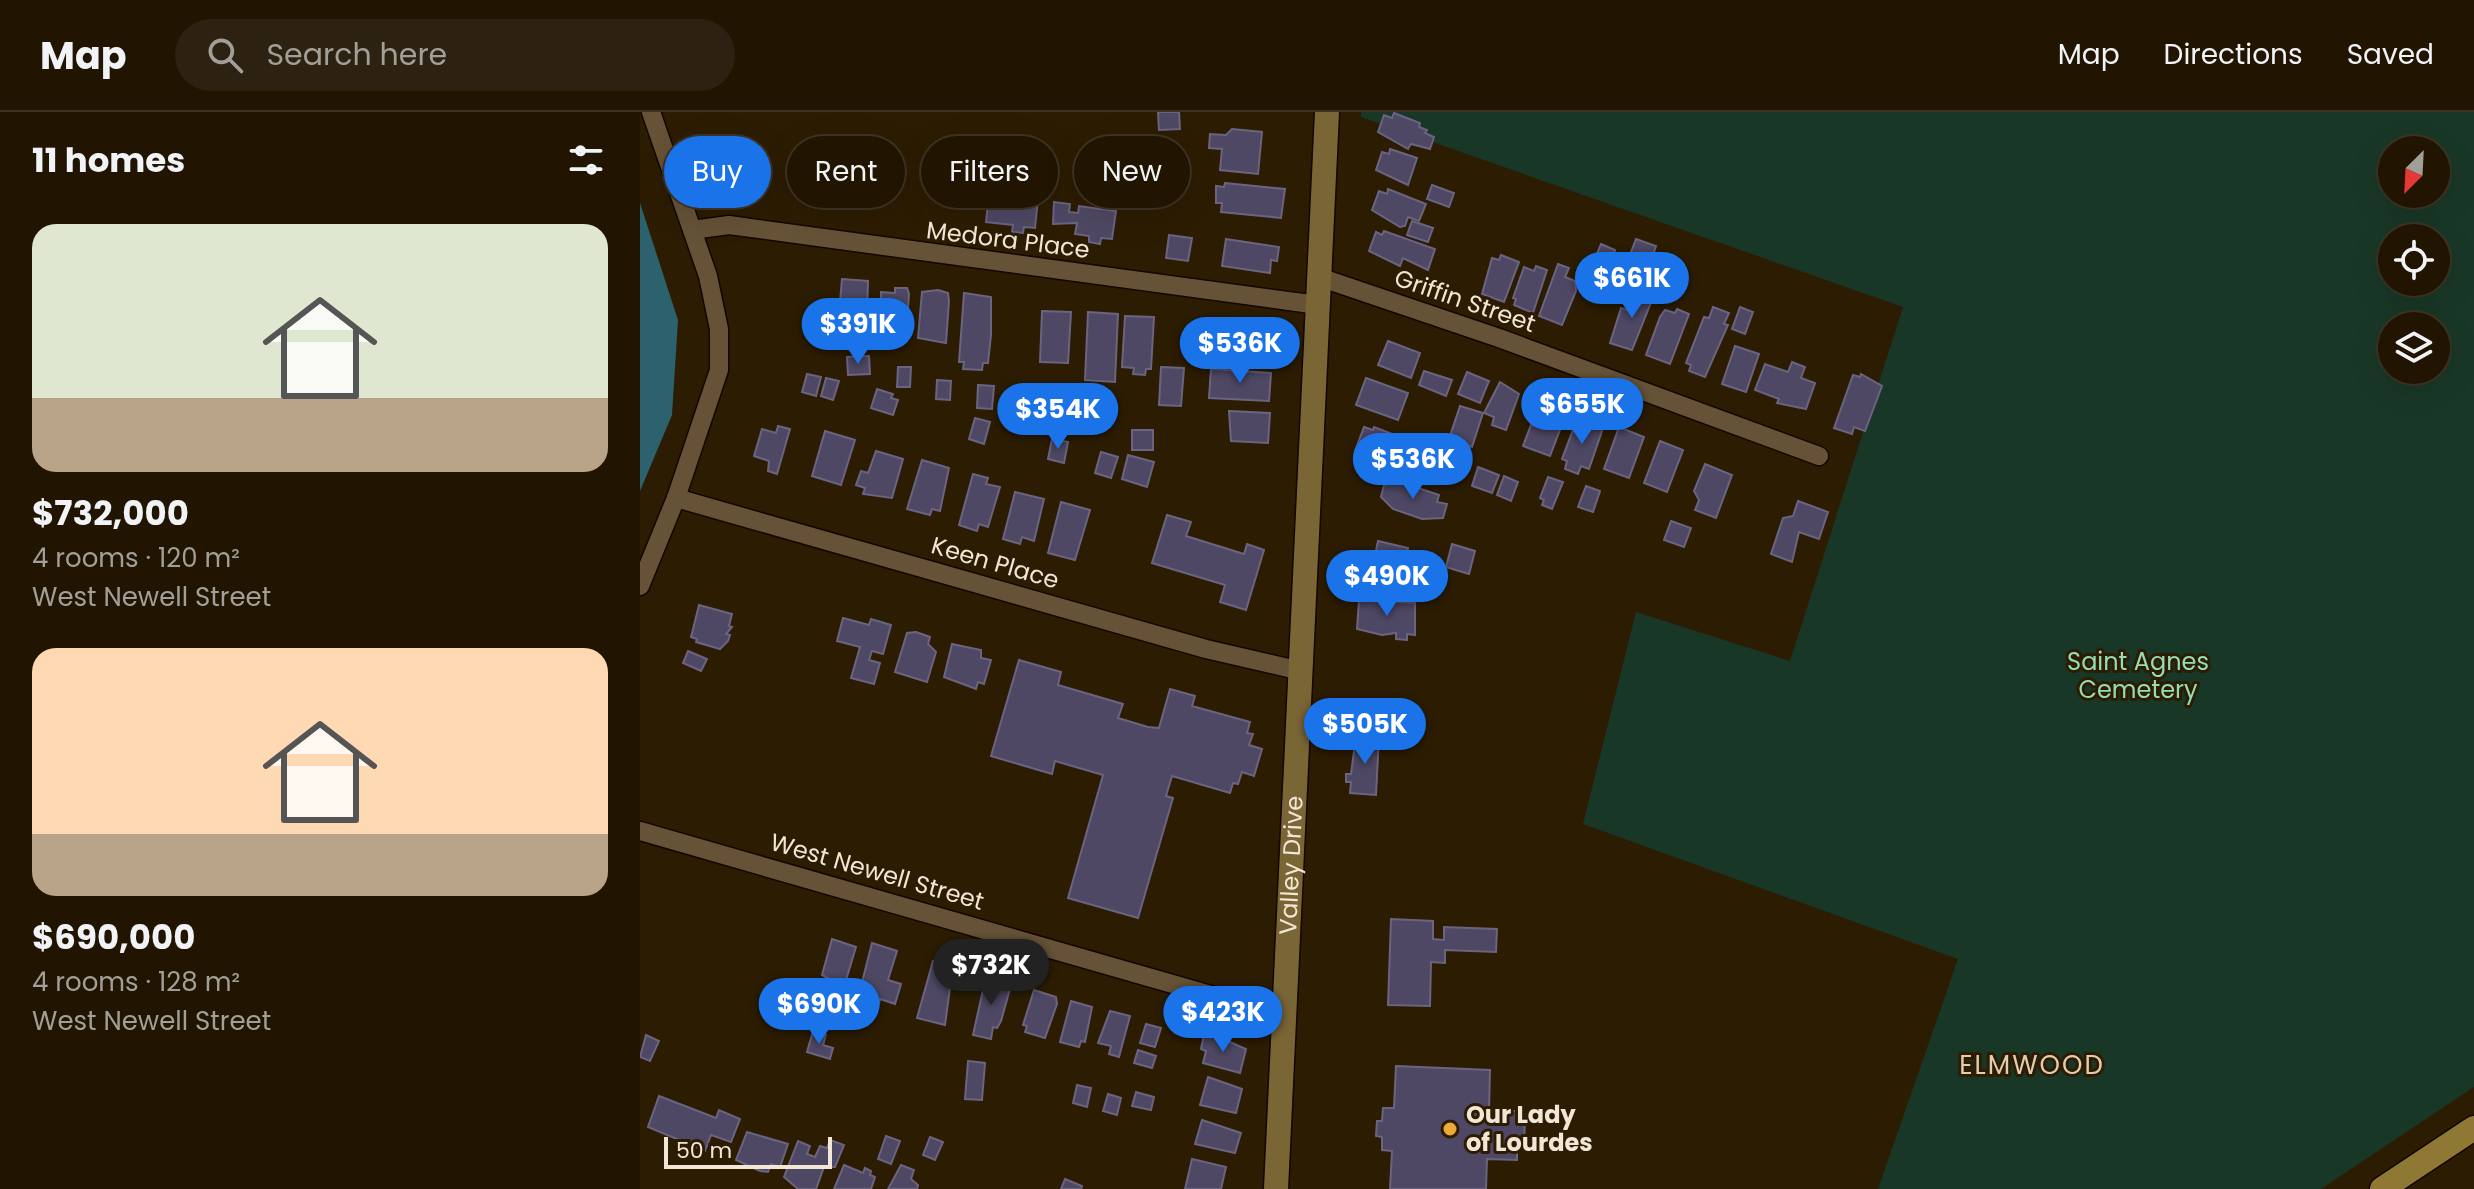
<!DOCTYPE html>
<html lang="en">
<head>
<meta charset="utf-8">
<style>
  body { margin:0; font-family:Poppins,sans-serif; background:#2d2211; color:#f1f3f6; height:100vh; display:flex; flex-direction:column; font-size:30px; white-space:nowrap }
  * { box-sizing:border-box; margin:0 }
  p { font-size:26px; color:#a29f99 }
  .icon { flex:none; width:44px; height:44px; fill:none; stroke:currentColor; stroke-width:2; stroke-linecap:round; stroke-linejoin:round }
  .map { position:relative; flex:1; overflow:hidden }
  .drawer { display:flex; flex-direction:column; background:#211502; width:640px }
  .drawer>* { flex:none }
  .guide { position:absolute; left:24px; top:24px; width:760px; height:72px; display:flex; gap:16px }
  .needle { width:52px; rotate:204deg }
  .buttons { position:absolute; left:1738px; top:24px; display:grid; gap:16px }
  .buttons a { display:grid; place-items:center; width:72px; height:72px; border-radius:50%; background:#211502; box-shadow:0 8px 32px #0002,0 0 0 2px #3e3424; font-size:40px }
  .scale { position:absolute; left:24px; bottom:20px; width:168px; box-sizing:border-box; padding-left:8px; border:4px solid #f2e6d7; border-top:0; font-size:22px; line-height:28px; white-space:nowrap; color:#f2e6d7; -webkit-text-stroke:6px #2c1c02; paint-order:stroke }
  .price { position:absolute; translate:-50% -68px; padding:0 18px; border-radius:28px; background:#1a73e8; color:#fff; font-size:26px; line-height:52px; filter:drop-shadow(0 2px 4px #0008) }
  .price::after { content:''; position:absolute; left:50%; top:48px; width:24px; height:18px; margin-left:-12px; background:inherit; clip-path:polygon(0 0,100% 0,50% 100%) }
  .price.active { background:#222; color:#fff }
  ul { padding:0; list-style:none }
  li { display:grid; align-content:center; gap:16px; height:424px; padding:0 32px }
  li span { display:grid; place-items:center; height:248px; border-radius:24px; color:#555 }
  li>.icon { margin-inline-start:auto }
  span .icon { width:144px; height:144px; fill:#fffc; stroke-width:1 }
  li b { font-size:34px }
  h2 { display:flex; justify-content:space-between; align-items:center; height:96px; padding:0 32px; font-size:34px }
  .tag { padding:0 28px; border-radius:36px; background:#211502; box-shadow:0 8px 32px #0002,0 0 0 2px #3e3424; font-size:28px; line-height:72px }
  .tag.active { background:#1a73e8; color:#fff }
  header { display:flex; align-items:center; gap:48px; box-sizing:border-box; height:112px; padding:0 40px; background:#211502; border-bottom:2px solid #3e3424 }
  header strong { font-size:38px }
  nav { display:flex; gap:44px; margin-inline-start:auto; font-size:28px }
  .search { width:560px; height:72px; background:#2d2211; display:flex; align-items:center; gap:20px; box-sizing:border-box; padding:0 28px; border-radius:44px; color:#a29f99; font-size:30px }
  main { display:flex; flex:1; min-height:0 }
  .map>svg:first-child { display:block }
  .green { fill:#193727; fill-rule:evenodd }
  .water { fill:#2c616e }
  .building { fill:#4e4864; stroke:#6a6481; stroke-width:2 }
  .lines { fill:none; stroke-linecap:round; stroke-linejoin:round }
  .minor-casing { stroke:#140600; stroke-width:21 }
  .secondary-casing { stroke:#140600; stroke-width:27 }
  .primary-casing { stroke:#140600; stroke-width:27 }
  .minor { stroke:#655237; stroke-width:18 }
  .secondary { stroke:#7a6535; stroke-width:24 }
  .primary { stroke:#8e7833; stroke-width:24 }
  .poi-dot { fill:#eba93a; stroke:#2c1c02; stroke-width:3 }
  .labels { text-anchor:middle; stroke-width:6; stroke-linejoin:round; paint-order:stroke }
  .street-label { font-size:24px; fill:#f2e6d7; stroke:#2c1c02 }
  .park-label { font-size:24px; fill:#95dcb5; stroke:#2c1c02 }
  .poi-label { font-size:24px; font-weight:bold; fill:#f2e6d7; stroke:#2c1c02; text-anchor:start }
  .neighbourhood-label { font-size:26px; letter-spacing:2px; fill:#e3cdaf; stroke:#2c1c02 }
</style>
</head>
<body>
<header>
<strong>Map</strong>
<div class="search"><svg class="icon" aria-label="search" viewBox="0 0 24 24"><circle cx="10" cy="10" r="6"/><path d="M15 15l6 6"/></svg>Search here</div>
<nav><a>Map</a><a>Directions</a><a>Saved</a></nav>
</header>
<main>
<section class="drawer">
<h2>11 homes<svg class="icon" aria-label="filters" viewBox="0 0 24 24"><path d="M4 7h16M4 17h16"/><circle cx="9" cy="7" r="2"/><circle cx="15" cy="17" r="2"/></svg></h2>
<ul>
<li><span style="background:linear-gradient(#dfe7d0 70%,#b9a48a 0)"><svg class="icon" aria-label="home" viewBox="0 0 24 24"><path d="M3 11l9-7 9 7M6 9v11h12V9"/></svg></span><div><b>$732,000</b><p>4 rooms · 120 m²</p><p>West Newell Street</p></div></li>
<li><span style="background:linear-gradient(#ffd9b3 75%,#b9a48a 0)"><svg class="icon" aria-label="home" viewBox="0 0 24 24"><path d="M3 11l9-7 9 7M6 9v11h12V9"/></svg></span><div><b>$690,000</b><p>4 rooms · 128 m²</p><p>West Newell Street</p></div></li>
</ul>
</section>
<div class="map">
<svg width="1834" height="1077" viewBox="0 0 1834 1077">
  <rect width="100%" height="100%" fill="#2c1c02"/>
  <!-- green -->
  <path class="green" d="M721 0H1834V975L1681 1077H1238L1318 847 943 712 996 500 1150 549 1263 195 721 5ZM1752 38H1796V82H1752ZM1752 126H1796V170H1752ZM1752 214H1796V258H1752Z"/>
  <!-- water -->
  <path class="water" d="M0 91 38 208 32 303 0 379Z"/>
  <!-- building -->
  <g class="building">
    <path d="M518 0H539L540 17 519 18Z"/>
    <path d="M754 1 780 11 779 15 787 18 785 21 794 25 790 37 771 32 768 37 738 20 744 3 752 6Z"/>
    <path d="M592 17 622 20 618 62 580 58 582 37 569 36 570 22 586 23Z"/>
    <path d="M750 37 777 46 768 73 736 58 742 40 749 42Z"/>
    <path d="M585 71 645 77 641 106 581 100 582 91H576V74L584 75Z"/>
    <path d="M792 73 814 81 809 95 787 87Z"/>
    <path d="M748 77 786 92 779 109 768 105 765 114 760 115 732 98 739 79 747 82Z"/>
    <path d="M379 79 395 81V86L398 87 395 116 384 115 383 121 372 120 373 113 346 110 349 81 378 84Z"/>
    <path d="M414 90 430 92 429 100 438 101 439 94 476 99 472 127 461 126 460 132 449 130V124L435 122 437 111 413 112Z"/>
    <path d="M772 109 793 116 788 130 767 123Z"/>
    <path d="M744 119 795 137 788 158 763 146 760 154 729 139 736 120 742 123Z"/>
    <path d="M529 123 552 126 548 149 526 146Z"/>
    <path d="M586 127 639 135 637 149 631 148 630 161 582 154Z"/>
    <path d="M996 127 1016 134 1009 155 988 148Z"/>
    <path d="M961 132 975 138 967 159 952 154Z"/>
    <path d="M861 143 879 150 864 190 842 182 852 146 859 148Z"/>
    <path d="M918 152 929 156 925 165 935 169 936 179 922 213 899 204Z"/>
    <path d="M896 154 907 158 893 201 874 193 876 187 873 186 884 155 894 159Z"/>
    <path d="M1029 157 1042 162 1034 181 1021 177Z"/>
    <path d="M202 167 228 169 227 207 207 205V213H198Z"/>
    <path d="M255 176H267L269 182 267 211 250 210V217L241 216V180L255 181Z"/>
    <path d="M995 176 1014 183 992 238 970 231 981 196 987 198Z"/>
    <path d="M298 178 308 181 309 189 306 231 278 226 282 180Z"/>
    <path d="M324 181 351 185V223L348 251H343L342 258 323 257 324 250H319Z"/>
    <path d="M1073 195 1089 201 1084 212 1088 213 1065 265 1049 259 1051 253 1046 251 1064 205 1069 206Z"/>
    <path d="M1100 195 1113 200 1105 222 1092 217Z"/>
    <path d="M1037 197 1049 202 1030 252 1006 243 1020 205 1025 198 1035 201Z"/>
    <path d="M402 199 431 200 428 251 400 250Z"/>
    <path d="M448 200 478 202 475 270 445 268Z"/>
    <path d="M485 204 514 205 511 257H506L505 263 493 262 494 256 482 255Z"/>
    <path d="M575 218 634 223 633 250 572 245 573 240 566 239 567 222H575Z"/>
    <path d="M748 229 780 241 771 266 738 253Z"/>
    <path d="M1095 234 1119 242 1106 280 1082 272Z"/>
    <path d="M229 244 230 262 208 263 207 245Z"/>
    <path d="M1152 250 1165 255 1161 266 1175 271 1166 297 1137 291 1139 287 1115 278 1125 252 1148 260Z"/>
    <path d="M258 255H271L270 275H257Z"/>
    <path d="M521 255 544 256 541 294 519 293Z"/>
    <path d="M571 257 631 261 629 289 569 286Z"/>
    <path d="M784 259 812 268 806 284 779 273Z"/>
    <path d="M827 260 849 269 840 291 818 282Z"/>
    <path d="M167 262 181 265 176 284 162 280Z"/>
    <path d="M1221 262 1242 274 1225 319 1214 315 1212 322 1194 316 1213 263 1220 265Z"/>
    <path d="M186 266 199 269 193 288 181 284Z"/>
    <path d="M726 266 768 281 758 308 716 293Z"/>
    <path d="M297 268 311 269 310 288 296 287Z"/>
    <path d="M860 270 879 282 866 318 852 313 854 305 844 301Z"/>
    <path d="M338 273 354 274 352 297 337 296Z"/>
    <path d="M237 277 253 282 251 286 258 288 253 303 231 296Z"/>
    <path d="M901 286 922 293 920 300 926 302 910 344 883 334Z"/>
    <path d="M820 294 843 301 832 335 809 327Z"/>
    <path d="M408 297H432L431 319 408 318Z"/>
    <path d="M589 299 630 301 628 331 591 329Z"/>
    <path d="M335 306 350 310 344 332 329 327Z"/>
    <path d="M937 307 963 316 949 357 941 354 938 362 925 357 927 349 922 347Z"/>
    <path d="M138 314 150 317 137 362 128 359 129 349 114 344 122 317 136 321Z"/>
    <path d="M724 315 733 318 734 315 771 329 760 358 715 339Z"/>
    <path d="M979 315 1004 325 989 366 964 357Z"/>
    <rect x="492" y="318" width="21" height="20"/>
    <path d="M185 319 215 328 201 373 172 364Z"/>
    <path d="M412 327 428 330 424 351 408 347Z"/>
    <path d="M1020 329 1043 338 1027 380 1004 371Z"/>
    <path d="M236 339 263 347 252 386 223 382 225 376 216 373 221 359 228 361Z"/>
    <path d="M461 340 478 345 471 366 455 361Z"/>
    <path d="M488 343 514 350 507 375 482 367Z"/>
    <path d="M282 348 309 356 300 399 292 397 290 403 267 397Z"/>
    <path d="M1065 352 1092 363 1076 406 1055 398 1059 388 1054 379Z"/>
    <path d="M838 355 859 363 852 381 832 374Z"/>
    <path d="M333 362 348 366 346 372 360 375 348 415 339 412 337 419 319 413Z"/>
    <path d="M864 364 878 370 871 389 857 383Z"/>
    <path d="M908 365 923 370 912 397 902 393 904 388 900 386Z"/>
    <path d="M757 369 799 383 797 390 807 392 803 406 782 407 753 397 741 385 744 373Z"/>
    <path d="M946 374 960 379 953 400 938 395Z"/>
    <path d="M375 380 404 387 394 429 382 425 380 432 363 427Z"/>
    <path d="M1158 389 1188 400 1179 427 1159 420 1152 450 1131 442 1143 406 1153 404Z"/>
    <path d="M421 390 450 398 435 448 408 441Z"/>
    <path d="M527 403 551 410 546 424 604 442 607 432 624 438 606 498 580 490 585 473 512 451Z"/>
    <path d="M1031 409 1051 416 1044 435 1024 428Z"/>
    <path d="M738 429 768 436 761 470 731 463Z"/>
    <path d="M812 432 835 439 829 462 806 455Z"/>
    <path d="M719 488 775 491V523L767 522V528L756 527V521L742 523 717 517Z"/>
    <path d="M59 493 92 502 89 514 92 515 86 522 90 523 88 529 80 537 56 530 57 527 51 525Z"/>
    <path d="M203 506 229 513 231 507 251 513 243 542 232 539 229 548 240 551 234 572 211 566 220 535 197 529Z"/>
    <path d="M276 520 290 525 288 532 296 540 287 570 255 560 267 521Z"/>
    <path d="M312 532 341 538V546L351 548 344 572 338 570 336 577 304 565Z"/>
    <path d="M48 539 67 547 61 559 43 551Z"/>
    <path d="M379 548 421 560 418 573 483 592 478 606 508 615 519 616 530 577 555 584 552 594 610 610 607 621 613 622 609 633 622 637 614 664 602 660 598 672 593 671 590 681 532 664 526 684 533 686 498 806 428 786 463 663 415 649 412 662 351 644Z"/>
    <path d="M716 624 739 625 736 683 710 681 711 670H706V662H711Z"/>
    <path d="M751 807 793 809V827L804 828V815L857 817 856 840 805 838V851L791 850 790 894 748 893Z"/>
    <path d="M192 827 216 835 204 875 182 863Z"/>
    <path d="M232 831 257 839 248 868 261 872 255 892 240 887 238 896 217 890Z"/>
    <path d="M293 849 313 854 305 913 277 906Z"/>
    <path d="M346 864 369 870 370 877 361 909 357 916 353 915 351 927 333 923Z"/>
    <path d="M394 878 416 885 417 892 405 926 385 920 387 914 383 913Z"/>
    <path d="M431 889 452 895 445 930 441 929 439 935 420 930Z"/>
    <path d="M470 899 490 904 479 945 469 942 471 934 458 931Z"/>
    <path d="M506 912 521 916 515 935 500 931Z"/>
    <path d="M173 919 186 923 183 933 193 936 190 947 167 940Z"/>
    <path d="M6 923 19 929 10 949 0 945Z"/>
    <path d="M564 923 590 927V930L606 937 600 961 563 951 566 939 561 937Z"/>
    <path d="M498 938 516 944 512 956 494 951Z"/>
    <path d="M328 949 345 951 342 988 325 987Z"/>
    <path d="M756 954 850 958 849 998 879 999V1005H885L884 1035H877V1048L847 1047 846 1077H750L752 1039 742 1038V1025L736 1024 737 1009H742L743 996H754Z"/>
    <path d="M568 965 602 977 596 1001 560 993Z"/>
    <path d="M437 973 451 976 447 995 433 991Z"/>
    <path d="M496 980 514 985 511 998 492 994Z"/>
    <path d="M468 982 481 986 477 1003 463 999Z"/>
    <path d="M19 984 76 1006 79 998 100 1007 91 1030 71 1023 65 1039 8 1015Z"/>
    <path d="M562 1008 601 1021 595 1041 555 1032Z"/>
    <path d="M107 1020 148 1032 140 1055 131 1052 128 1060 120 1059 96 1048Z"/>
    <path d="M246 1024 260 1029 251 1052 238 1047Z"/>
    <path d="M290 1025 303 1030 295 1048 283 1043Z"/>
    <path d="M190 1028 204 1033 195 1055H184L176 1077H158L144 1065 158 1029 170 1034 167 1042 175 1045 180 1034 187 1036Z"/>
    <path d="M552 1047 586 1055 581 1077H545Z"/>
    <path d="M204 1053 223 1061 225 1056 231 1059 230 1063 235 1065 231 1077H194Z"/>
    <path d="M261 1053 274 1058 271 1067 278 1073 277 1077H248Z"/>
    <path d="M425 1067 442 1074 441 1077H421Z"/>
  </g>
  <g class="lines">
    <!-- minor casing -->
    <g class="minor-casing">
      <g id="minor">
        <path d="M52 118 89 113 678 193"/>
        <path d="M679 165 859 226 1179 344"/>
        <path d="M36 386 566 537 661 559"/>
        <path d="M0 474 36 386 79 258V217L68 164 11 0"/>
        <path d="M0 719 644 904"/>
      </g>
    </g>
    <!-- secondary casing -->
    <g class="secondary-casing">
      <g id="secondary">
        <path id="s1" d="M636 1077 687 0"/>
      </g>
    </g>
    <!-- primary casing -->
    <g class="primary-casing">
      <path id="primary" d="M1742 1077 1834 1016"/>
    </g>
    <!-- minor -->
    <use href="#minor" class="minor"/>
    <!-- secondary -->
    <use href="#secondary" class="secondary"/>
    <!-- primary -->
    <use href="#primary" class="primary"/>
  </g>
  <!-- markers -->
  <circle class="poi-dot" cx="810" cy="1017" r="8"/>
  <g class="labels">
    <!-- street labels -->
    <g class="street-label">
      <text transform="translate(368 128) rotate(7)" y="8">Medora Place</text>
      <text transform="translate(825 189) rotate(19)" y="8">Griffin Street</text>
      <text transform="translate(355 451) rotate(16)" y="8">Keen Place</text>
      <text dy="8" stroke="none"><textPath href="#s1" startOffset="324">Valley Drive</textPath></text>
      <text transform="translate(237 760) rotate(16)" y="8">West Newell Street</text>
    </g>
    <!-- park labels -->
    <g class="park-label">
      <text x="1498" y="558">Saint Agnes<tspan x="1498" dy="28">Cemetery</tspan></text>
    </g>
    <!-- poi labels -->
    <g class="poi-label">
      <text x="826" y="1011">Our Lady<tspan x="826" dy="28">of Lourdes</tspan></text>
    </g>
    <!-- neighbourhood labels -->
    <g class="neighbourhood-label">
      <text x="1392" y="962">ELMWOOD</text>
    </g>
  </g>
</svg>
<div class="buttons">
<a><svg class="needle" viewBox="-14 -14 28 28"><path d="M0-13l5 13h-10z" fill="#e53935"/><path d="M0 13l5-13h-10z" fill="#a29f99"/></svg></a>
<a><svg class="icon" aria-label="locate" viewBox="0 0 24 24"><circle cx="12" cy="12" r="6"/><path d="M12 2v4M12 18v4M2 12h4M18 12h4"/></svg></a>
<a><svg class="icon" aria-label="layers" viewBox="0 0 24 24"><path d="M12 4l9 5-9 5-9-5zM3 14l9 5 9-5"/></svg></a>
</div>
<div class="scale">50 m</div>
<b class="price" style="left:992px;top:208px">$661K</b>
<b class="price" style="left:218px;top:254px">$391K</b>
<b class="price" style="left:600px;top:273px">$536K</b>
<b class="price" style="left:942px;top:334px">$655K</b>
<b class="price" style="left:418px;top:339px">$354K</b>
<b class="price" style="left:773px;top:389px">$536K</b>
<b class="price" style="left:747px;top:506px">$490K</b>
<b class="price" style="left:725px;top:654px">$505K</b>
<b class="price active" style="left:351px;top:895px">$732K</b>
<b class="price" style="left:179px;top:934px">$690K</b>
<b class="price" style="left:583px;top:942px">$423K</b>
<div class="guide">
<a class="tag active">Buy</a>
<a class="tag">Rent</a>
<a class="tag">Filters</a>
<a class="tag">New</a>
</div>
</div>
</main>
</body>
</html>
